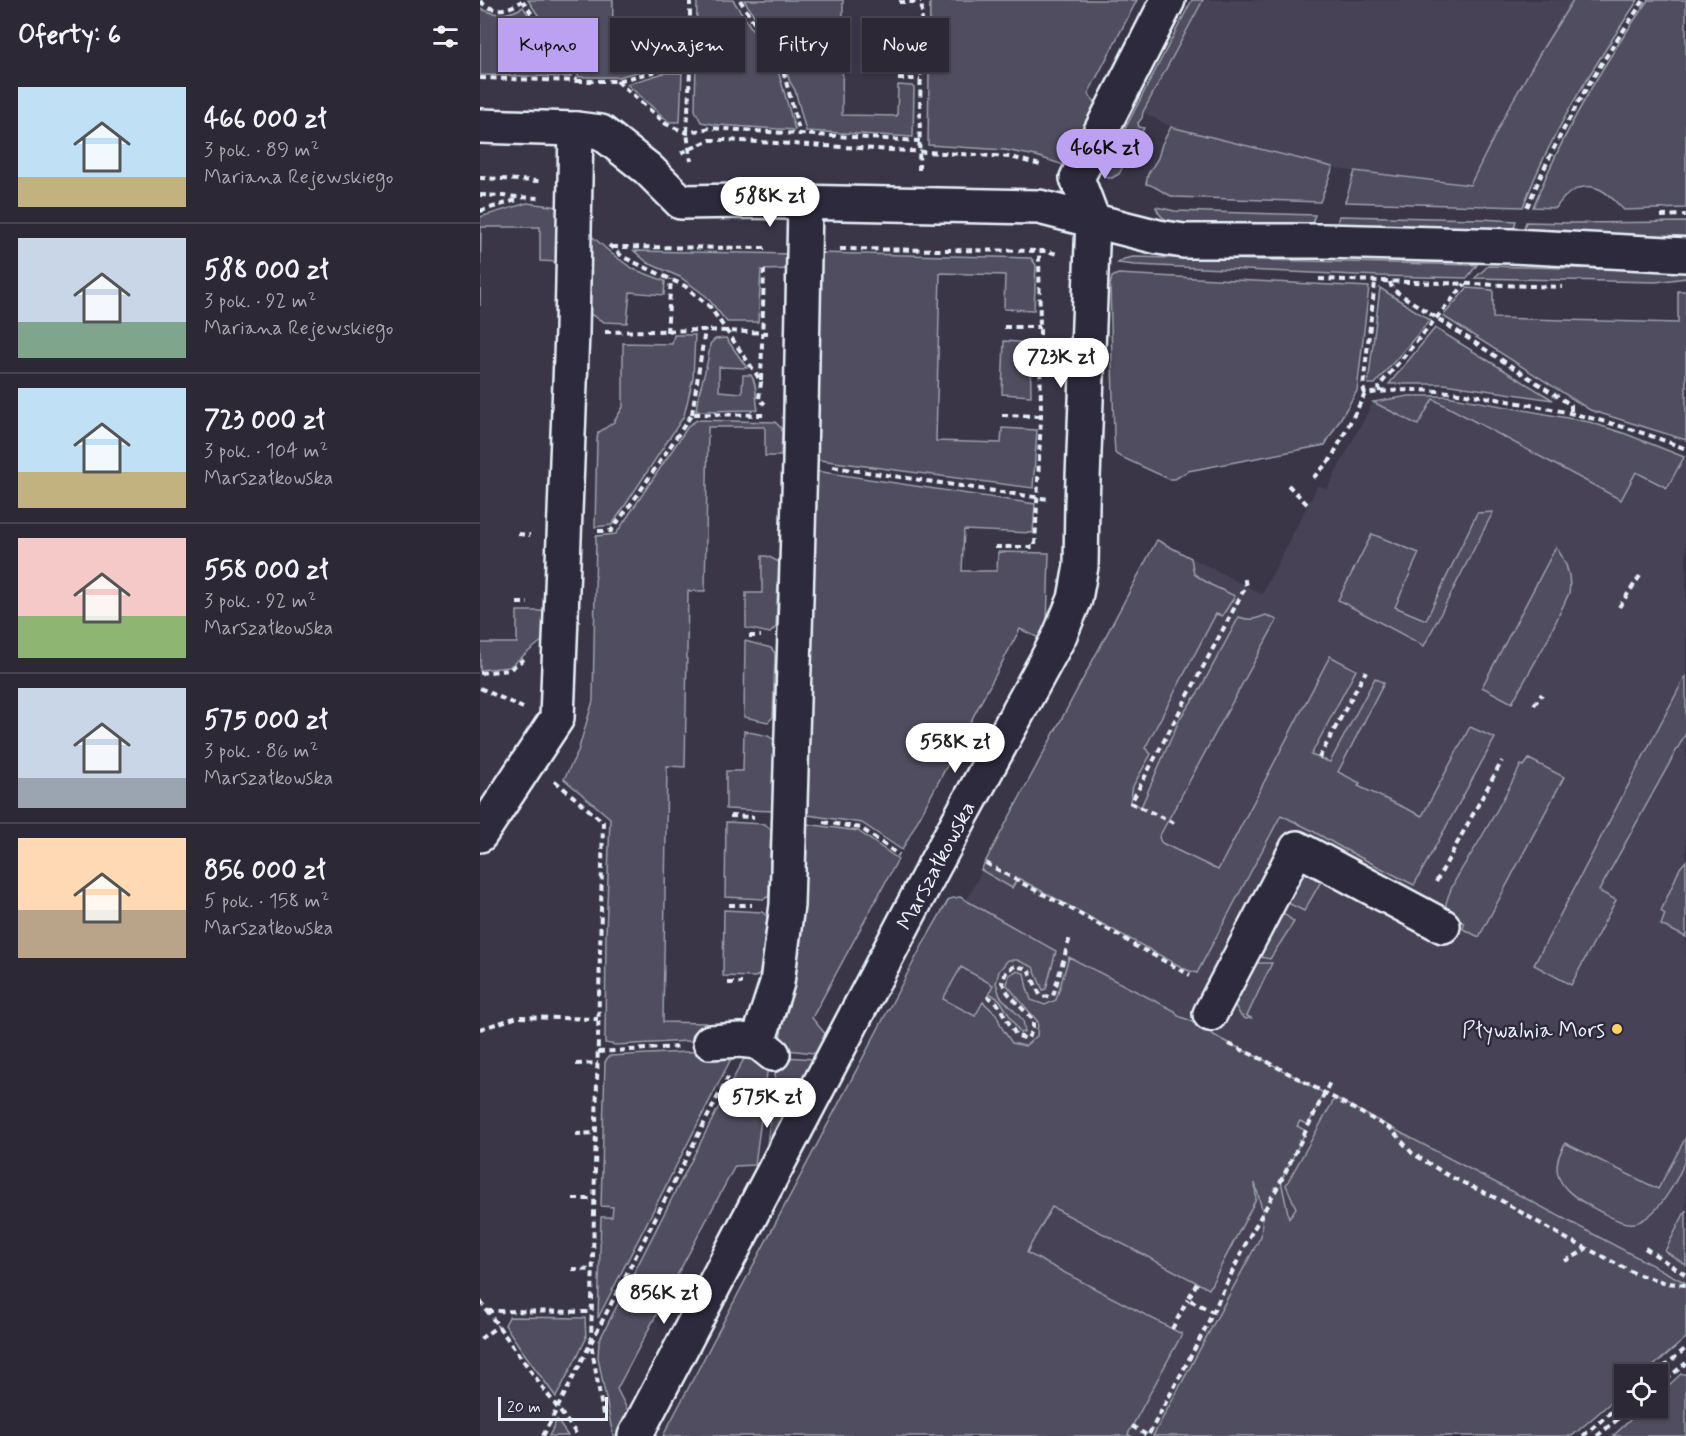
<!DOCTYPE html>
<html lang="pl">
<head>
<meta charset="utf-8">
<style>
  body { margin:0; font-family:Mynerve,sans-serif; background:#34303e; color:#f1f3f6; height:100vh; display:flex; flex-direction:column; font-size:22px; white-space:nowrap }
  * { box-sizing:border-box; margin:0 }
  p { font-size:20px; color:#a6a6ad }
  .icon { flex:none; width:33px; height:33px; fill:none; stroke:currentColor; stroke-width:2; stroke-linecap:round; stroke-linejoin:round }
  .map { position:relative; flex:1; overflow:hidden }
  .drawer { display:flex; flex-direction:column; background:#2c2836; width:480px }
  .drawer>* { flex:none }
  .top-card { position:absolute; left:18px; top:18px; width:570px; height:54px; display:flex; gap:12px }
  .controls { position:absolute; left:1134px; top:1364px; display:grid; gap:12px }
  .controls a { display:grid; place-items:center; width:54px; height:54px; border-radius:0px; background:#2c2836; box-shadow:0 2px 4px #0004,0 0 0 2px #484451; font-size:30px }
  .scale { position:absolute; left:18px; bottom:15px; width:110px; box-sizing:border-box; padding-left:6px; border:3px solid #e8f1f8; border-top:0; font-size:16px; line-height:21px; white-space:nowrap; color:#e8f1f8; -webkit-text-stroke:4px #2f2a3d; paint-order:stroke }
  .price { position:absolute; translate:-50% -51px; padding:0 14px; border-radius:21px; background:#fff; color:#222; font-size:20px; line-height:39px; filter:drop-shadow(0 2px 3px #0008) }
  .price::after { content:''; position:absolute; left:50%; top:36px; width:18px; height:14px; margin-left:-9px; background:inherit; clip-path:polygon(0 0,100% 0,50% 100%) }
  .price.active { background:#bca0f2; color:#111 }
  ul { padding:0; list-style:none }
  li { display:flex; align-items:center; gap:18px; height:150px; padding:0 18px }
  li+li { border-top:2px solid #484451 }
  li span { display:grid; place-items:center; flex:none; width:168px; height:120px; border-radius:0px; color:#555 }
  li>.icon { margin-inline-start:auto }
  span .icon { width:72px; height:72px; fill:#fffc; stroke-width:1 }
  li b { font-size:26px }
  h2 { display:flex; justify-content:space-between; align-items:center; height:72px; padding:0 18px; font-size:26px }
  .tag { padding:0 21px; border-radius:0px; background:#2c2836; box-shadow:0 2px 4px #0004,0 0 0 2px #484451; font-size:21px; line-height:54px }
  .tag.active { background:#bca0f2; color:#111 }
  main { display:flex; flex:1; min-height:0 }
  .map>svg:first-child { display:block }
  .built { fill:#464354 }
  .green { fill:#504e5f; stroke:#9ca0ac; stroke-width:1.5 }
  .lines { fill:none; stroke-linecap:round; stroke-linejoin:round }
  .minor-casing { stroke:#e8f1f8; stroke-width:38 }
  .path { stroke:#e8f1f8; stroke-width:4; stroke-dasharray:6 4.5; stroke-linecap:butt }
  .minor { stroke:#2f2a3d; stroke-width:33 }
  .poi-dot { fill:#ffd166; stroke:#2f2a3d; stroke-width:2 }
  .labels { text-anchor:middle; stroke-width:5; stroke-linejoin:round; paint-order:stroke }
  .street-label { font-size:22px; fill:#e8f1f8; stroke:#2f2a3d }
  .poi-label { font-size:22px; fill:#e8f1f8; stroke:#2f2a3d; text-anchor:end }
</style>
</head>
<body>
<main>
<section class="drawer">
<h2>Oferty: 6<svg class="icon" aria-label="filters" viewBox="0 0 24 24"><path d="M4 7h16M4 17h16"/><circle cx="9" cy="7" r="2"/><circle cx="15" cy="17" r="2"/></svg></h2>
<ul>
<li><span style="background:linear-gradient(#bfe0f5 75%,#c2b280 0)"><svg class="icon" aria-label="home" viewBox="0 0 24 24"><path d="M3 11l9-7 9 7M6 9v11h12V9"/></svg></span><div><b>466 000 zł</b><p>3 pok. · 89 m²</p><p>Mariana Rejewskiego</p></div></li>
<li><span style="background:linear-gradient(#c9d6e8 70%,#7fa58c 0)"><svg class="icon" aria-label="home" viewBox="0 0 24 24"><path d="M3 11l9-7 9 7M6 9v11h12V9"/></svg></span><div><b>588 000 zł</b><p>3 pok. · 92 m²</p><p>Mariana Rejewskiego</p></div></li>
<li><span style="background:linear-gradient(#bfe0f5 70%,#c2b280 0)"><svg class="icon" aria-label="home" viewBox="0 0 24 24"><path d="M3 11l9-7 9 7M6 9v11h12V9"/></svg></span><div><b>723 000 zł</b><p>3 pok. · 104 m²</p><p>Marszałkowska</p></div></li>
<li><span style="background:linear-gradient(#f6c9c9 65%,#8fb573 0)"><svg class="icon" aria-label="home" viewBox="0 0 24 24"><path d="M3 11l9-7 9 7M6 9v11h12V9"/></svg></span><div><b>558 000 zł</b><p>3 pok. · 92 m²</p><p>Marszałkowska</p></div></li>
<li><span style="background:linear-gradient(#c9d6e8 75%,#9aa5b1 0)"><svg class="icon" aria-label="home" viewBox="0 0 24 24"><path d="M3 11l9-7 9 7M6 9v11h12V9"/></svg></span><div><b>575 000 zł</b><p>3 pok. · 86 m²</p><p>Marszałkowska</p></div></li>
<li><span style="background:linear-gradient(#ffd9b3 60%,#b9a48a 0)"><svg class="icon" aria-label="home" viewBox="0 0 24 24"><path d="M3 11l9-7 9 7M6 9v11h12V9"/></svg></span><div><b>856 000 zł</b><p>5 pok. · 158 m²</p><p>Marszałkowska</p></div></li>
</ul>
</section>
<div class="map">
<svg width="1206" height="1436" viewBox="0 0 1206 1436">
  <rect width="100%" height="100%" fill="#3a3648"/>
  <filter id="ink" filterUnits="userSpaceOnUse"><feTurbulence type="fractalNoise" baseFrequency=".0167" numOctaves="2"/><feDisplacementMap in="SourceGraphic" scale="12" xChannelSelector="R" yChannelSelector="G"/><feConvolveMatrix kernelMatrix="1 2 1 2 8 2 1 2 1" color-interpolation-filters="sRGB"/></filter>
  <g filter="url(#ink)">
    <!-- built -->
    <g class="built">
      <path d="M723 0H1093L1063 48 1028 109 990 185 863 170 691 127 663 112Z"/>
      <path d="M952 399 1141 500 1156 471 1187 488 1204 457 1206 459V1322L1064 1436H208L506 863 677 540 782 594 838 485 847 489 893 402 938 425Z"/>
    </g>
    <!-- green -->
    <g class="green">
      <path d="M48 0H133L132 65H184L138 77H99Z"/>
      <path d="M217 0H253L297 67 315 130 238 125 221 122 215 110Z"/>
      <path d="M264 0H363L362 115 417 116 418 85 432 86 434 88 433 137 326 131 315 90 310 82 300 55Z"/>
      <path d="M450 0H657L608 94 618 105 587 166 556 156 525 150 448 145Z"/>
      <path d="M712 0H723L663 112 662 118 658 123 659 127 664 128 639 174 632 178H627L622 173Z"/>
      <path d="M1093 0H1158C1114 66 1071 132 1043 207L865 202 875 171 990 185 1028 109 1063 48Z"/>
      <path d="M1168 0H1206V208L1144 210C1137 203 1129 194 1121 190 1104 180 1085 193 1076 208L1053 207C1069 168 1087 130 1108 94 1126 61 1147 31 1168 0Z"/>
      <path d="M43 7 91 77 0 75V8C15 16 28 16 43 7Z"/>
      <path d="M184 73H202L200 122H189L147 84Z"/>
      <path d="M691 127 853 167 840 202 694 197C683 194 676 185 666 184L668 174 678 158 682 144Z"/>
      <path d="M47 203 79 207V262L60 261V227H1L0 306V217Z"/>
      <path d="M676 207 695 211 835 215 831 226 704 223C690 220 681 222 676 207Z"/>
      <path d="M859 216 1001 219 1036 221 1033 231 856 228Z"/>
      <path d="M1046 222 1092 223 1206 222V236L1043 231Z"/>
      <path d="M105 230 132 254 153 269 185 281 184 295 150 292 147 323 124 322 108 313Z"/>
      <path d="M154 251 313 254 314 269 281 270 278 322H247L226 296 200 277 168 263Z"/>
      <path d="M336 253 551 258 556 265 554 310 524 309 525 275 460 273 456 441 521 443 522 428 557 430 553 488 332 459Z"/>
      <path d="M653 257 997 265 987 278 899 276 655 265 638 263 644 259Z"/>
      <path d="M1008 266 1206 271V278L1176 282 995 278Z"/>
      <path d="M638 274 889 287 877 391 845 445 708 471 695 479H689L637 455 635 453 634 436 630 285 632 277Z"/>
      <path d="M900 288 950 320 900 378 895 384H888Z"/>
      <path d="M987 288 1013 290V318L1198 323V291H1206V440L1110 410 963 316Z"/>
      <path d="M955 328 1073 400 964 384H909Z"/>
      <path d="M194 335H215L213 378 204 416 132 525 115 527 117 440 118 433 134 422 143 407V343L192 344Z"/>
      <path d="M246 338 267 368 239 367V391L262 393 263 375H271C278 385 275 398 278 410L216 411C218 388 229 367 230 344L235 339Z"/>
      <path d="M524 341 550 343 551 396 522 394Z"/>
      <path d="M929 396H967L1109 422 1146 434 1204 457 1187 488 1156 472 1141 500 953 399 938 425 893 402Z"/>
      <path d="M217 420 295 422 302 429 301 456H285V427H228L225 591H208L205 767 187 766 183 1022 226 1023V1040L136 1045 125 1043 126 934 130 818 84 779 98 751 113 701 116 536 136 534 209 425Z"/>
      <path d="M329 470 555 504 553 533 484 530 482 571H517L518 552 569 553 567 627 563 640 540 629 422 850 382 823 321 814 324 674H331V658L325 657 333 582 334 565 328 564Z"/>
      <path d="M1013 512 944 646 858 600 892 534 939 553 915 607 946 620 997 513Z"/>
      <path d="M677 540 711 558 714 574 731 585 755 596 742 616 736 614 665 748 671 754 653 786 650 802 661 807 700 718 719 691 759 617C770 621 776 619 786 615L797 620 679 837 681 842 684 844 738 870 850 656 876 670 831 755 850 762 895 678 904 683 858 772 880 783 878 786 942 816 990 727 1015 738 934 885 862 848 831 830 801 815 717 973 707 970 538 878 532 888 501 870Z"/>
      <path d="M1076 547C1086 561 1092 577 1089 593L1067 641 1032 703 1002 687Z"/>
      <path d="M282 556H287L299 562 296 627 290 633 266 628V593H282Z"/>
      <path d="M37 611H64L63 640 29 667 0 670V643H37Z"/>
      <path d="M265 641 291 648 295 653 293 717 288 722 264 717Z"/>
      <path d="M1206 675V733L1119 891 1136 900 1091 985 1054 965Z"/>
      <path d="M264 731 288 736 294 740 293 811 246 809V771H263Z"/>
      <path d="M1049 759 1084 777 999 937 983 929 984 923 967 911 965 908C970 882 988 861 1001 838 1015 814 1028 790 1041 765L1044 766Z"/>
      <path d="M246 822 285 824 291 830 289 896 284 899 245 897Z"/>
      <path d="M319 823 378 831 418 859 332 1018 347 1036 340 1052 334 1053 299 1049 315 933Z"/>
      <path d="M830 861 844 876 824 911 808 903Z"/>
      <path d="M1206 861V937L1181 925 1185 914 1181 911 1200 868Z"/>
      <path d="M480 897 576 951 566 989 563 990 553 967 537 960H528L519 971 516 983 520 996 543 1020 545 1032 540 1033 520 1000 509 993 513 985 481 967 463 999 495 1016 503 1002 516 1014 522 1028 532 1043 545 1046 557 1036 558 1022 527 985 529 975 536 971 544 973 547 988 551 1000 565 1005 576 1000 589 957 695 1011 698 1016 709 1020 742 1040 786 1061 844 1093 828 1125 820 1121 817 1126 826 1131 801 1181 809 1218 816 1208 806 1185 855 1098 1206 1283V1338L1164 1374H1144V1391L1092 1436H673L781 1236 783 1213 775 1183 776 1199 729 1289 572 1207 549 1248 547 1253 702 1334 648 1434 651 1436H183L443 944 469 899Z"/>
      <path d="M244 910 282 912 287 916 281 974 275 977 243 976Z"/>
      <path d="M803 913 814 922 790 959 780 957Z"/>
      <path d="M776 963H792L767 1016 771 1018 766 1019 761 1016 755 1005Z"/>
      <path d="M226 1051 254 1053 118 1318 121 1217H132L133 1207 121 1206 125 1062 128 1057 130 1056Z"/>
      <path d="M305 1057 335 1059 292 1147 287 1146 296 1067Z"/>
      <path d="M269 1058 288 1065 275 1165 255 1166 137 1389 151 1417 142 1436H133L118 1357 119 1341 254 1077 264 1059Z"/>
      <path d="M1206 1137C1206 1144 1206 1153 1205 1160 1198 1180 1177 1218 1155 1223 1143 1225 1131 1217 1121 1212 1102 1202 1071 1187 1078 1160 1079 1154 1083 1148 1085 1143L1178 1189Z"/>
      <path d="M1206 1210V1265L1185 1251Z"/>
      <path d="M29 1317 105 1318 106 1339 76 1397 41 1349 25 1325Z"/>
      <path d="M1201 1374H1206V1436H1133L1164 1407H1178V1395Z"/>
      <path d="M77 1420 88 1436H69Z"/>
    </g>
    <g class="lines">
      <!-- minor casing -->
      <g class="minor-casing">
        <g id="minor">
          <path d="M0 126 96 129 121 132 168 169 201 202 265 201 559 207 678 237 704 241H844L1032 246 1206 255"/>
          <path d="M0 835 77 718 92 332 96 129"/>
          <path d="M730 1014 817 848 963 926"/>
          <path d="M230 1042 260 1040 278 1042 293 1054"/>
          <path d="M278 1042 297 983 307 905 320 462 325 204"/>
          <path d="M155 1436 454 866 579 637 595 599 601 566 602 504 613 220 597 178 688 0"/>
        </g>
      </g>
      <!-- path -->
      <g class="path">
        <path d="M210 0V70L207 133 211 161"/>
        <path d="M260 0 303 70 320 134 440 141"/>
        <path d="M0 1C13 14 29 10 42 1"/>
        <path d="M419 2H441"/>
        <path d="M193 24H210"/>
        <path d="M0 78 97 81 43 1"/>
        <path d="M418 79H440"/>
        <path d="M97 81H137L185 69 210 70"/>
        <path d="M137 81 186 124 207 133 230 128 320 134"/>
        <path d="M201 153 230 140H245L531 157 564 166"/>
        <path d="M439 170 442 0"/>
        <path d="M0 178 59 181"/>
        <path d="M0 195 59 198"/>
        <path d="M1047 207C1061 175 1075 144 1092 114 1113 74 1139 37 1164 0"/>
        <path d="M0 211 40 199"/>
        <path d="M1181 216 1206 215"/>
        <path d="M129 245 143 257 205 286 230 307 275 372 281 382 279 399 285 404"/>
        <path d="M132 247 289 248"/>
        <path d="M360 249 567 251 577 254"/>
        <path d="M839 279 1083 287"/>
        <path d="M910 282 912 289 1091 405V413"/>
        <path d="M524 327H560"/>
        <path d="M125 332 225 330 288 333"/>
        <path d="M187 332 191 279"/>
        <path d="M281 380 284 270"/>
        <path d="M900 392 899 386 985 284"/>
        <path d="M885 394 883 387 895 282"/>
        <path d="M212 414 225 330"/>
        <path d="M522 415 561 416"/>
        <path d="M353 467 568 499"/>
        <path d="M833 478 851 459 885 394C940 385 985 393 1039 403 1097 413 1152 427 1206 449"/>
        <path d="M808 485 828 505"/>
        <path d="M118 531H131L156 497 212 414 286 415"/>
        <path d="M38 534 50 535"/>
        <path d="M515 547H555L561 416 559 251"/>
        <path d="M37 603H48"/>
        <path d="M1139 607 1160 576"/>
        <path d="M269 636H281"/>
        <path d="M0 673 29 670 44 659"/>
        <path d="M0 688 43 708"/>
        <path d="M1054 705 1062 694"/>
        <path d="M839 758 886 671"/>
        <path d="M75 781 123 822 111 1343 124 1420"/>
        <path d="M250 816 274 817"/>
        <path d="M343 822 381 828 419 855"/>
        <path d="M694 823 651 803 766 586 764 576"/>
        <path d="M506 863 536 880 584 905 645 939 655 946 666 951 710 975"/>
        <path d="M956 882 1022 761"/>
        <path d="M249 905H272"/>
        <path d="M248 983H262"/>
        <path d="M507 996 517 1003 536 1035 547 1039 553 1030V1020L528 993 522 982 527 970 535 966 548 969 561 997 573 996 590 937"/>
        <path d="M0 1029 38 1017 118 1019"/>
        <path d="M749 1044 786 1061 911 1129 932 1153 969 1176 1020 1200 1087 1239 1106 1248 1156 1274 1187 1283 1206 1285"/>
        <path d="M118 1052 198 1047"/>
        <path d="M96 1064 118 1063"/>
        <path d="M287 1104 289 1088"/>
        <path d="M95 1134 116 1133"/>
        <path d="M93 1199H114"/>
        <path d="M1165 1248 1206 1275"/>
        <path d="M1085 1261C1092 1257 1101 1254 1106 1248"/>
        <path d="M92 1269 112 1270"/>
        <path d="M717 1283 708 1299 733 1312"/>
        <path d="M0 1301 98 1436"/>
        <path d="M7 1311 111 1312"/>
        <path d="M692 1329 708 1299"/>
        <path d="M0 1339 18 1326"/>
        <path d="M1176 1374 1206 1348"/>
        <path d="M1178 1386 1206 1363"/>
        <path d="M652 1426 668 1436 724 1331 768 1239 801 1181 851 1080"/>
        <path d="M63 1436 248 1077"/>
        <path d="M1103 1436 1144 1401"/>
        <path d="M1117 1436 1153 1407"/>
      </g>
      <!-- minor -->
      <use href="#minor" class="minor"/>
    </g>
  </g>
  <!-- markers -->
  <circle class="poi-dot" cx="1137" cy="1029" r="6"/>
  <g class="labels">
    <!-- street labels -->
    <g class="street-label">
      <text transform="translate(455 865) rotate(-62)" y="8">Marszałkowska</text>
    </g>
    <!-- poi labels -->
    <g class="poi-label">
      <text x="1125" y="1037">Pływalnia Mors</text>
    </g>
  </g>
</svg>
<div class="controls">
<a><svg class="icon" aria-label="locate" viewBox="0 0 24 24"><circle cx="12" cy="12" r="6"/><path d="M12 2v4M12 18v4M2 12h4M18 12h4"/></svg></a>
</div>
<div class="scale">20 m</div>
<b class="price active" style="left:625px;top:180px">466K zł</b>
<b class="price" style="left:290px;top:228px">588K zł</b>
<b class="price" style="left:581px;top:389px">723K zł</b>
<b class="price" style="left:475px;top:774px">558K zł</b>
<b class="price" style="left:287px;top:1129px">575K zł</b>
<b class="price" style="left:184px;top:1325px">856K zł</b>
<div class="top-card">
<a class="tag active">Kupno</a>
<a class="tag">Wynajem</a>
<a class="tag">Filtry</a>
<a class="tag">Nowe</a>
</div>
</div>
</main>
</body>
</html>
